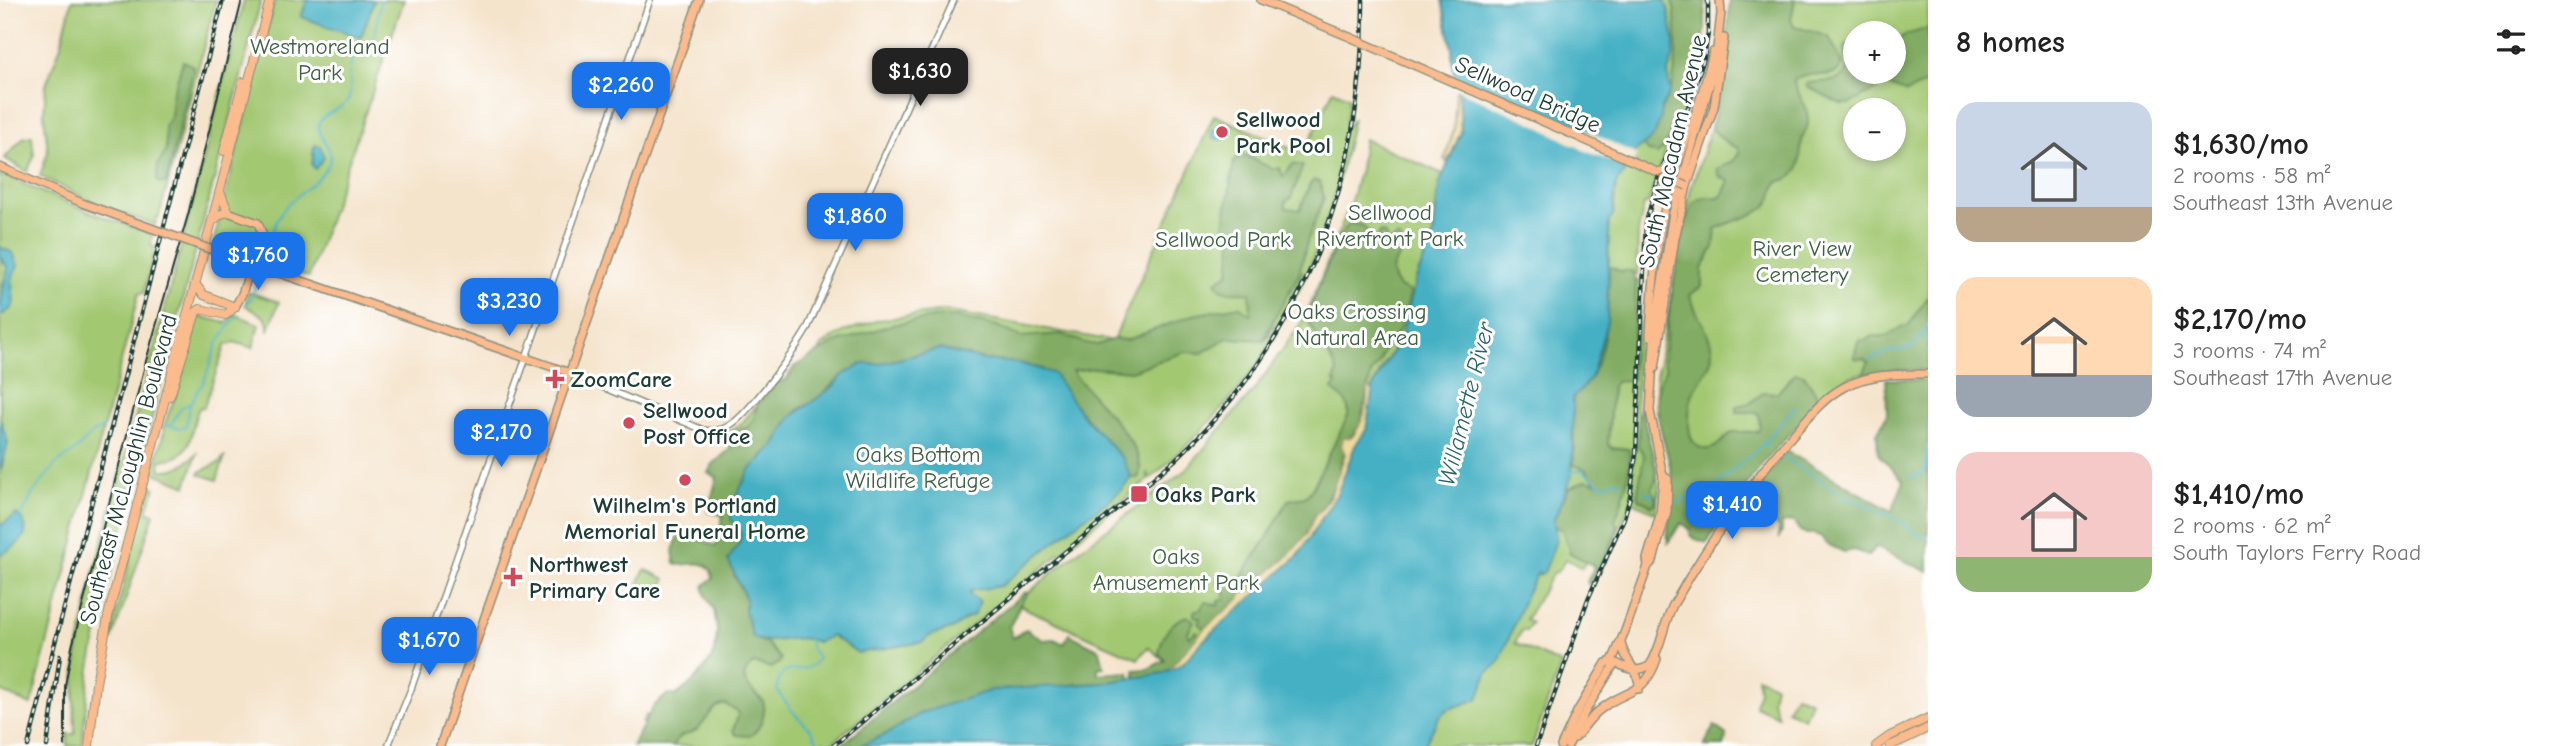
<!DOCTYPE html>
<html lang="en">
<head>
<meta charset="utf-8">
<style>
  body { margin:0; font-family:"Comic Neue",sans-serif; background:#f6f6f6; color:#222; height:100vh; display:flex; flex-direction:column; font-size:26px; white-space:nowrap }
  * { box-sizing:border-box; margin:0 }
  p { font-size:23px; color:#767676 }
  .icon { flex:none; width:38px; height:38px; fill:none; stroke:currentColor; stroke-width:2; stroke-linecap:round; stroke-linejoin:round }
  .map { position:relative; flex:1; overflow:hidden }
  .panel { display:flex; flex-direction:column; background:#fff; width:630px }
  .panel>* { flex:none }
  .tools { position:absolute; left:1843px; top:21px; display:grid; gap:14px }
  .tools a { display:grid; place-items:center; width:63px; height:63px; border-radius:50%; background:#fff; box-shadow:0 4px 10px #0003; font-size:35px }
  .price { position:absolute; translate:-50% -60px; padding:0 16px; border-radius:14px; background:#1a73e8; color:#fff; font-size:23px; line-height:46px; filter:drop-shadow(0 2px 4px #0008) }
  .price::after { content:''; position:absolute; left:50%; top:42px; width:21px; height:16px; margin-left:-10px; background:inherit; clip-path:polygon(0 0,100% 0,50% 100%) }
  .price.current { background:#222; color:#fff }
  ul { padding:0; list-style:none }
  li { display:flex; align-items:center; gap:21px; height:175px; padding:0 28px }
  li span { display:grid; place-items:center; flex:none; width:196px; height:140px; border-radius:21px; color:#555 }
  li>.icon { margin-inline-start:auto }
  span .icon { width:84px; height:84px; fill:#fffc; stroke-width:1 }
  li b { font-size:30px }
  h2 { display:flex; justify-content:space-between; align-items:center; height:84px; padding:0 28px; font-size:30px }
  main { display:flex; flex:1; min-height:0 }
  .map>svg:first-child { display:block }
  .green { fill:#a3c872; stroke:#618253; stroke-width:2; fill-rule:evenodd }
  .forest { fill:#82ac64; stroke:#50744c; stroke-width:2 }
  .sand { fill:#eeda9e; stroke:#868c69; stroke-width:2 }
  .water { fill:#45b0c4; stroke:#32767c; stroke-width:2 }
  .pier { fill:#f5e4cc }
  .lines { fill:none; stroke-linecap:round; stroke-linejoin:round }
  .stream { stroke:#45b0c4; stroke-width:2 }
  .minor-casing { stroke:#8a9080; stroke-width:8 }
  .major-casing { stroke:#8a9080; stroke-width:10 }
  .highway-casing { stroke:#8a9080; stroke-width:10 }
  .minor { stroke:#fff; stroke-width:5 }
  .major { stroke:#fbbb8d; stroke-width:7 }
  .highway { stroke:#fbbb8d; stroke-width:8 }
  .tram { stroke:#1f3d34; stroke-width:2 }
  .rail-casing { stroke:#1f3d34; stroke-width:4.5 }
  .rail { stroke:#fff; stroke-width:2; stroke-dasharray:5; stroke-linecap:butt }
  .major-bridge-casing { stroke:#8a9080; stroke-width:10; stroke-linecap:butt }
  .major-bridge { stroke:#fbbb8d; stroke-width:7 }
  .poi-dot { fill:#d1495b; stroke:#fff; stroke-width:2.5 }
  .labels { text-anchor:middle; stroke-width:6; stroke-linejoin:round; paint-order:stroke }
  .park-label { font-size:23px; fill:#406044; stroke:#fff }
  .street-label { font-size:23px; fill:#1f3d34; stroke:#fff }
  .poi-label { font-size:23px; font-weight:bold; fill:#1f3d34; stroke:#fff; text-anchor:start }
  .water-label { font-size:24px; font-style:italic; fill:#2c6566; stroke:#fff }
</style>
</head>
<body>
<main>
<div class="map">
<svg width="1928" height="746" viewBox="0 0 1928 746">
  <rect width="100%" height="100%" fill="#fff"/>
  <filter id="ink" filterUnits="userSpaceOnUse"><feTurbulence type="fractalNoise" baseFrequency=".0143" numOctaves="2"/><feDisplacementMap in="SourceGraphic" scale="14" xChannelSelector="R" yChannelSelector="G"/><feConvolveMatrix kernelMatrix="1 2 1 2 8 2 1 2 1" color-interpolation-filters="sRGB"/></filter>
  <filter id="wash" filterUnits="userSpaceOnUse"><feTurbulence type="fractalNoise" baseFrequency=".00686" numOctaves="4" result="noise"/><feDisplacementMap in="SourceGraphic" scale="28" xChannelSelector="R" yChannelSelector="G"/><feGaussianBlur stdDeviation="1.57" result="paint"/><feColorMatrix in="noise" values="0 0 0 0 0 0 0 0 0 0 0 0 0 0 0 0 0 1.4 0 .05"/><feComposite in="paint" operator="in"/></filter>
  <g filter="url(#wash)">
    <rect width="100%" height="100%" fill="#f5e4cc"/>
    <!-- green -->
    <g class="green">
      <path d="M72 0H216L159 217H157L155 225 103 207 40 176 48 152 44 114 46 85 61 45Z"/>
      <path d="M244 0H261L104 601 90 668 82 746H68L67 734H75L74 697 77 655 94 573 185 232Z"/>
      <path d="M275 0H404L309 277 213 244Z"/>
      <path d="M1664 0H1704L1680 120 1664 155 1648 204H1644L1638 232 1637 274 1635 275 1632 271 1623 272 1610 268 1640 282 1636 409 1656 467 1659 491 1656 513 1631 501 1605 563 1590 555 1582 568 1566 559 1557 572 1553 573 1526 619 1531 623 1526 631 1522 630 1515 643 1561 664 1532 746H1424L1439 717 1446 710 1478 699 1487 673 1499 662 1526 594 1538 572 1539 575 1544 572 1554 546V519L1572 475 1574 432 1609 293V221L1613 216 1616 183 1633 154 1643 145 1670 94 1668 72 1673 57 1674 40 1668 8Z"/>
      <path d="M1731 0H1928V368L1872 370 1850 377 1830 388 1810 405 1675 480 1657 408 1656 377 1690 192 1717 109 1723 79ZM1855 33H1894V72H1855ZM1855 110H1894V149H1855Z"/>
      <path d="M1333 90 1349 97 1345 129 1353 118C1340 179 1325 238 1297 294L1303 270 1285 317 1279 324 1273 327 1263 342 1278 328C1254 381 1193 441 1150 479L1147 472 1148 480 829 745 824 746 823 742 818 746H635L645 724 642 723 646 715 650 716 654 706 668 694 675 696 692 684 714 655 717 631 712 596 752 442 729 432 743 422 763 397 767 399 819 353 822 345 843 332 879 320 945 311 1113 341 1214 115 1304 154Z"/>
      <path d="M32 136 34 156 27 172 5 158 23 138Z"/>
      <path d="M1364 139 1443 174 1437 196 1433 237 1416 279 1402 334 1373 387 1366 430 1337 494 1311 538 1183 663 1173 667 1148 647 1138 659 1029 610 1020 604 1027 594 1082 548 1185 471 1255 389 1306 316 1350 204 1360 169Z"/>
      <path d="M0 174 85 210 152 234 151 246 155 247 144 293H139L31 705 0 691Z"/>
      <path d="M248 292 279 302 268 332C270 314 257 314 245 305Z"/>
      <path d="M234 314 259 324 253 348 234 342 230 345 226 344 204 407 199 408C190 425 195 447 176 457 170 459 164 459 160 461L161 470C176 472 186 463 197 454L186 486 153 472 164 432 163 428 178 389 198 316 226 323Z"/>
      <path d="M225 456 217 480 199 474 200 472 220 462Z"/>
      <path d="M149 486 155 488 147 511 154 514 112 640H110L115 618Z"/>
      <path d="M646 570 666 579 663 585 653 592 636 588 644 571Z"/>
      <path d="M1757 677 1775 685 1772 699 1778 716 1755 706 1759 691Z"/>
      <path d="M1795 694 1811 701 1804 718 1787 710Z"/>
    </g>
    <!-- forest -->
    <g class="forest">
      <path d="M1673 0H1705V31L1696 77 1680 120 1673 126 1665 147 1657 154 1647 151 1643 145C1659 137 1658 122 1662 108 1664 103 1668 99 1670 93 1679 63 1677 31 1673 0Z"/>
      <path d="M1730 0H1795L1791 20 1794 26 1829 37 1843 64C1836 81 1820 72 1805 75 1805 75 1795 79 1794 80 1795 92 1808 105 1808 120 1809 126 1805 130 1803 136 1797 158 1808 176 1777 182 1773 190 1773 198 1768 204 1761 215 1729 221 1716 229L1714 247 1702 269V286L1690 295C1694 314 1710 330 1712 350 1713 365 1702 376 1695 389 1689 400 1689 413 1689 426 1690 434 1690 439 1696 445 1712 457 1722 440 1732 432H1757L1760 428 1759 415 1756 412H1736V406L1750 403 1764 392 1777 393 1795 373 1804 375 1818 396C1809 418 1781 441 1766 459 1745 485 1725 514 1707 543L1695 539 1690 534V529L1681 523 1668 543C1665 523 1675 499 1672 478 1669 445 1643 400 1666 370L1663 362C1667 336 1679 213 1696 201 1703 195 1715 199 1722 196L1729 181 1720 177 1717 169 1732 162 1739 154 1738 148 1726 143 1711 128 1724 78Z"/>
      <path d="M1928 28V82L1907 93 1885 84 1850 104H1841L1806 86 1807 83C1824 80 1843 86 1849 66L1844 48 1848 44 1855 49V72H1894V42L1903 36Z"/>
      <path d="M183 61 193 66V72L166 183H160L157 180 158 164 166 151 165 126 171 115 172 96Z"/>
      <path d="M1242 154 1271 168H1280L1283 177 1293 164 1303 166 1291 198 1286 202V208L1300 210 1310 184 1314 180 1320 182 1324 198 1307 242 1299 274 1263 340 1227 338 1202 353 1184 352 1131 371 1095 368 1072 371C1088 394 1153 450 1138 478H1131L1123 459 1042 369 1019 363 984 360 939 349 879 364H862L843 375 814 402 801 408 790 418 775 445 762 456 731 519 741 534 734 575 746 599 745 611 753 638 767 643 781 659 779 663 771 668 754 663C735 678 748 687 760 698 770 707 760 730 750 736L736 735 733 730 739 713 725 704C709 707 707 723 695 731 684 738 682 731 673 746H632L654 706 668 694 675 696C705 675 726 650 714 611 712 604 701 593 705 585 707 582 711 581 713 578 710 558 694 564 678 565L675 563 673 551 680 532 716 546 723 515 708 512 717 477 708 473 712 465 731 448 727 440 728 434 748 427 753 420 757 406 776 382 786 380 794 367 834 343 891 325 939 317H954L997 326 1021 337 1061 334 1085 343 1097 345 1114 339 1127 340 1193 315 1239 306 1251 315 1250 293C1236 290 1223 298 1216 281L1229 273 1233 232 1224 226 1234 161Z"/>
      <path d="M1349 224 1362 225 1376 242 1380 232 1385 234 1388 243 1398 237 1401 240C1408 262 1380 261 1399 287L1411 292 1399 331 1387 343 1380 362 1371 374 1360 426 1349 438 1339 468V477L1320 511 1315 514 1307 534 1292 553 1266 576 1256 582 1251 590 1244 591 1239 599 1204 629 1198 623 1200 618 1194 616V611L1201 609 1205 601 1218 606V601L1224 600C1228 591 1222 587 1217 581L1218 578 1235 581 1240 578 1267 538 1288 500 1305 497 1311 491 1348 416C1350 402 1343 398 1332 390L1337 383 1334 381 1337 372 1335 366 1306 318 1338 239Z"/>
      <path d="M1611 267 1620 271H1632L1636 282 1632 379 1616 382 1612 387 1608 444 1612 448 1629 449C1632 470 1623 501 1615 521L1618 525 1616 534 1591 585 1587 583C1588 577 1593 573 1594 566L1570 553 1562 529 1554 527V519L1569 488 1586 480 1596 483 1585 469 1574 465 1573 402 1574 395C1608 373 1609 304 1609 268Z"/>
      <path d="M1928 297V370H1894L1863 374 1869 362 1865 359 1854 358 1858 341 1866 340 1872 336H1887L1901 327 1908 326Z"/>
      <path d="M1886 379 1928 380V572L1876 547 1868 556 1855 550 1844 552 1825 543 1822 537 1815 534H1807L1800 531 1793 521 1782 523V532L1779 537 1778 527C1765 518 1760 528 1749 524L1745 515 1746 502 1786 451 1892 511 1904 481 1878 454 1877 434 1887 414Z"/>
      <path d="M1640 409 1644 411C1643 432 1659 462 1656 478 1655 482 1653 485 1652 489 1656 494 1658 503 1652 506L1639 499 1637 495 1644 457 1643 452 1638 447Z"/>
      <path d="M1025 592 1027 594C1018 604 1016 617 1009 627L1013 638 1026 629 1043 640 1054 639 1064 644 1069 634 1100 650 1104 667 1098 668V674L1129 672 1130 678 1102 683 1077 684 921 713 889 733 860 746H840Z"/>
      <path d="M1187 616 1194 621 1187 634 1190 637 1196 631 1199 635C1188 647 1179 665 1164 672 1156 676 1144 676 1135 678L1134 670 1148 669 1165 660 1159 654C1161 637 1170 621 1187 616Z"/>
      <path d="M1714 726 1727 735 1724 746H1704Z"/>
    </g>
    <!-- sand -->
    <g class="sand">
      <path d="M1456 91H1459L1461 132 1447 163 1445 159 1454 129Z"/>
      <path d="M1439 185 1433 255 1370 422 1343 485 1304 552 1191 656 1178 667 1163 673C1180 660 1190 644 1205 628 1216 618 1228 609 1239 599L1241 594 1251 590 1256 582 1286 558 1307 534 1315 514 1320 511 1331 494 1345 454 1341 446 1343 438 1352 437C1363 422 1368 406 1367 388L1372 390 1379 373 1402 334 1416 279 1433 237Z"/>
    </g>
    <!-- water -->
    <g class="water">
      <path d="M307 0H374L361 38 301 17Z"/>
      <path d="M1442 0H1664L1668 8 1674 40 1673 57 1668 72 1670 93 1662 106 1661 117 1654 136 1633 154 1625 173 1616 183 1613 216 1609 221 1607 322 1591 378 1573 398 1572 475 1554 519 1556 540 1544 572 1541 574 1538 572 1526 594 1499 663 1487 673 1478 699 1446 710 1439 717 1424 746H860L889 733 921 713 992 690 1102 683 1163 673 1182 664 1204 640 1298 556 1337 494 1355 446 1366 430 1373 387 1402 334 1416 279 1433 237 1439 185 1461 132 1459 91 1452 65V49Z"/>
      <path d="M1221 124 1230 125 1232 131C1228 139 1220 142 1212 137V132Z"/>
      <path d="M316 145 320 146 324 158 315 169 312 165 314 147Z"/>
      <path d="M0 247 13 253 18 265C16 271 12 276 12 282 12 301 21 305 0 316 0 299 3 285 8 268L0 257Z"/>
      <path d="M939 349 984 360 1019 363 1053 373 1084 417 1123 459 1131 478C1122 492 1095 512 1081 520L1001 586 970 591 969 594 980 602 973 616C964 618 961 624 953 628 942 634 931 631 923 642L858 653 832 636 817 642C796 632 774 647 753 638L745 611 746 599 728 560 740 542 741 534 731 519V505L750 470 775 445 790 418 834 386 843 375 862 364H879Z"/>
      <path d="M0 418 8 443 0 472Z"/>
      <path d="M17 514C37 533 18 546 0 555V526Z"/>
    </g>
    <!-- pier -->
    <path class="pier" d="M1450 74 1534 112 1593 133 1637 155 1630 169 1585 151 1530 122 1454 88Z"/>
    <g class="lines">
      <!-- stream -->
      <g class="stream">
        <path d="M264 264C270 247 272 223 284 209 297 192 319 184 329 163 336 148 315 137 319 123 323 112 342 111 348 100 354 89 347 75 351 63 354 51 369 53 373 42 378 29 377 13 381 0"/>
        <path d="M245 305 251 299 262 269"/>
        <path d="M1921 335 1928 325"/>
        <path d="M1870 359C1876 357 1882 354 1888 352 1901 349 1913 352 1920 337L1928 340"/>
        <path d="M164 426 171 425 180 409 191 402 204 381 218 342 238 314"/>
        <path d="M172 426 179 428 186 426 190 404"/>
        <path d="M131 429 140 426 144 421 149 422"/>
        <path d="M1764 443 1795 407"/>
        <path d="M1782 456 1844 495 1900 521 1917 534 1928 538"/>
        <path d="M1570 472 1582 470 1600 483 1607 485 1615 480 1621 482"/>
        <path d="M1911 478 1926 470 1928 445"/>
        <path d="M1644 492 1654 496"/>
        <path d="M1676 503 1711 490 1763 444 1768 447"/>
        <path d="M21 517 33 493 56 464 76 450 93 433 105 427"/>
        <path d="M809 638 810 646 818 658C807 680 778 657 777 690L792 711 811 730 820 746"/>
      </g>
    </g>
  </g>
  <g filter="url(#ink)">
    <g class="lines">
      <!-- minor casing -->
      <g class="minor-casing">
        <g id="minor">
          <path d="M570 373 703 430C713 432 721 431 730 425 748 415 796 349 807 329L954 0"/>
          <path d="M388 746 411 689 650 0"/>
        </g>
      </g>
      <!-- major casing -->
      <g class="major-casing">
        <g id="major">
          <path d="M1261 0 1352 38"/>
          <path d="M1551 125 1657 172"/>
          <path d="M0 167 82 203 151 228"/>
          <path d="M1660 174 1669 191"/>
          <path d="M228 212 258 223 262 233 242 294 235 307"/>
          <path d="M215 251 570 373"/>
          <path d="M1650 336C1652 288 1656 238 1669 191 1683 145 1703 99 1713 52"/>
          <path d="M1655 368 1675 238 1687 186 1714 107 1724 38"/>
          <path d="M1648 566 1647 559 1660 515 1663 476 1650 411 1655 327 1673 213 1715 66 1721 13 1720 0"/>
          <path d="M1621 643C1625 663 1640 669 1639 689"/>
          <path d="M1612 661C1625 667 1636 675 1650 665 1662 647 1663 624 1673 605 1708 544 1751 482 1797 430 1811 414 1825 397 1844 387 1871 373 1899 374 1928 374"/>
          <path d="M1575 738C1584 728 1590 717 1601 709 1627 688 1644 697 1657 659"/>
          <path d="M440 746 699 0"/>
          <path d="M1561 746 1578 710 1606 663 1612 661"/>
          <path d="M1568 746 1585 712 1613 666 1612 661 1625 631 1648 566 1653 561 1667 511 1668 479 1663 476"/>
        </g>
      </g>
      <!-- highway casing -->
      <g class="highway-casing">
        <g id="highway">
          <path d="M224 151 243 82"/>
          <path d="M214 220 221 214 228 212 221 194"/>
          <path d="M170 396 196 312 200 309 226 315 235 307 204 295 195 284"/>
          <path d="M89 746 96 683 109 612 270 0"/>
          <path d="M1876 746 1890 736 1928 718"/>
          <path d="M1890 746 1928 728"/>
        </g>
      </g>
      <!-- minor -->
      <use href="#minor" class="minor"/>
      <!-- major -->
      <use href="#major" class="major"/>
      <!-- highway -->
      <use href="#highway" class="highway"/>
      <!-- tram -->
      <path class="tram" d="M65 746V686L72 647 146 361 188 215 242 0"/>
      <!-- rail casing -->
      <g class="rail-casing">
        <g id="rail">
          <path d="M28 746 223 0"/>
          <path d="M47 746 60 656"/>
          <path d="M833 746 1175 460C1306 337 1364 178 1363 0"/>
          <path d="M1536 746 1588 599 1624 518 1630 497 1636 454 1646 222 1660 172 1685 117 1704 58 1708 33V0"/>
        </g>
      </g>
      <!-- rail -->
      <use href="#rail" class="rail"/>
      <!-- major-bridge casing -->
      <g class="major-bridge-casing">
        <g id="major-bridge">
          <path d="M1352 38 1551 125"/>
          <path d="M1657 172 1668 170"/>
          <path d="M1680 183 1687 186"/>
          <path d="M151 228 215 251"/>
        </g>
      </g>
      <!-- major-bridge -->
      <use href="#major-bridge" class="major-bridge"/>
    </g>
  </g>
  <!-- markers -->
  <g class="poi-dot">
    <circle cx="1222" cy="132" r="7"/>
    <path d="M551.5 368.5h7v7h7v7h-7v7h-7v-7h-7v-7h7z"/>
    <circle cx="629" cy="423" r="7"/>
    <circle cx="685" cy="480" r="7"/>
    <rect x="1130" y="485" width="18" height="18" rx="3.5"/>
    <path d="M509.5 566.5h7v7h7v7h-7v7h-7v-7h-7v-7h7z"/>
  </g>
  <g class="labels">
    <!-- park labels -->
    <g class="park-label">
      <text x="320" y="54">Westmoreland<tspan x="320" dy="26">Park</tspan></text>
      <text x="1390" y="220">Sellwood<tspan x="1390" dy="26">Riverfront Park</tspan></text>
      <text x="1223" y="247">Sellwood Park</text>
      <text x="1802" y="256">River View<tspan x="1802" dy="26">Cemetery</tspan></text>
      <text x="1357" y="319">Oaks Crossing<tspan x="1357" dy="26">Natural Area</tspan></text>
      <text x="918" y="462">Oaks Bottom<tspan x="918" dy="26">Wildlife Refuge</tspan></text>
      <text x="1176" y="564">Oaks<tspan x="1176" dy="26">Amusement Park</tspan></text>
    </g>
    <!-- street labels -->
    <g class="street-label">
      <text transform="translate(1528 94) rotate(24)" y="8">Sellwood Bridge</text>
      <text transform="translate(1672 151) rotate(-77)" y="8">South Macadam Avenue</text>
      <text transform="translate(128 469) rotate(-75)" y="8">Southeast McLoughlin Boulevard</text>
    </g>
    <!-- poi labels -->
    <g class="poi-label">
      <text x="1236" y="127">Sellwood<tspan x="1236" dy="26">Park Pool</tspan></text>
      <text x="571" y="387">ZoomCare</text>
      <text x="643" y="418">Sellwood<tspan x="643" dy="26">Post Office</tspan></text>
      <text x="1155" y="502">Oaks Park</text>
      <text x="685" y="513" text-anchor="middle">Wilhelm's Portland<tspan x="685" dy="26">Memorial Funeral Home</tspan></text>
      <text x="529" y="572">Northwest<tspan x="529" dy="26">Primary Care</tspan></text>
    </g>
    <!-- water labels -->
    <g class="water-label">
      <text transform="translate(1466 404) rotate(-76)" y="8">Willamette River</text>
    </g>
  </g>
</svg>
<div class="tools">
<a>+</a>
<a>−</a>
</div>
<b class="price current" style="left:920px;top:108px">$1,630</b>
<b class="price" style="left:621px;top:122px">$2,260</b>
<b class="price" style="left:855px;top:253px">$1,860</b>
<b class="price" style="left:258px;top:292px">$1,760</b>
<b class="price" style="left:509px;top:338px">$3,230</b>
<b class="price" style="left:501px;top:469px">$2,170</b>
<b class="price" style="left:1732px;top:541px">$1,410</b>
<b class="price" style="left:429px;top:677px">$1,670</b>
</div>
<section class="panel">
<h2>8 homes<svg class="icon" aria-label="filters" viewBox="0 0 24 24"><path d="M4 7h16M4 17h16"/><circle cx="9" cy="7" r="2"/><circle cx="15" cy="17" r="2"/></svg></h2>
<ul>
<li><span style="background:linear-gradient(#c9d6e8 75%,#b9a48a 0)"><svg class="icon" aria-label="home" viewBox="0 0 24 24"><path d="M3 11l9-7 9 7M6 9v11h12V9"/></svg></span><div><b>$1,630/mo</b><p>2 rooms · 58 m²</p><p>Southeast 13th Avenue</p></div></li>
<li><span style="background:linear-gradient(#ffd9b3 70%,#9aa5b1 0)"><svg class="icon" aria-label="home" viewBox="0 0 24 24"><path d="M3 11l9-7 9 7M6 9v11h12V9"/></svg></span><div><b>$2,170/mo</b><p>3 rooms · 74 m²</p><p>Southeast 17th Avenue</p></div></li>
<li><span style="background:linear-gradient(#f6c9c9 75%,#8fb573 0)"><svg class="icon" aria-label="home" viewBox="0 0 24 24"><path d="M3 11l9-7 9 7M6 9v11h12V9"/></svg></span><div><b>$1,410/mo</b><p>2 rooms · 62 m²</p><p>South Taylors Ferry Road</p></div></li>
</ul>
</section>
</main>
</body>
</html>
